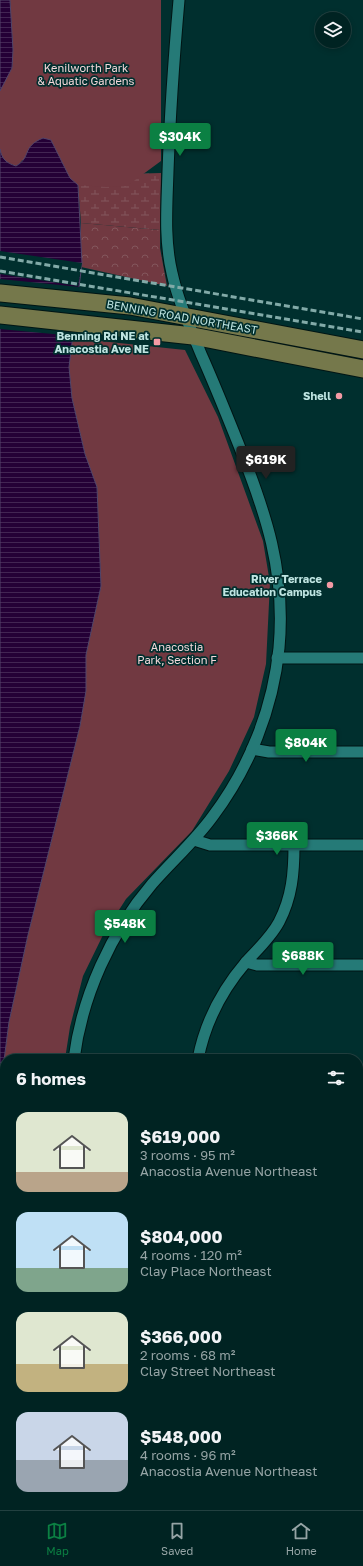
<!DOCTYPE html>
<html lang="en">
<head>
<meta charset="utf-8">
<style>
  body { margin:0; font-family:"Golos Text",sans-serif; background:#0e2f2f; color:#f1f3f6; height:100vh; display:flex; flex-direction:column; font-size:15px; white-space:nowrap }
  * { box-sizing:border-box; margin:0 }
  p { font-size:13px; color:#95a4a5 }
  .icon { flex:none; width:22px; height:22px; fill:none; stroke:currentColor; stroke-width:2; stroke-linecap:round; stroke-linejoin:round }
  .map { position:relative; flex:1; overflow:hidden }
  .details { position:absolute; left:0px; top:1054px; width:363px; height:456px; display:flex; flex-direction:column; background:#002322; border-radius:16px 16px 0 0; box-shadow:0 2px 6px #0003,0 0 0 1px #224040 }
  .details>* { flex:none }
  .tools { position:absolute; left:315px; top:12px; display:grid; gap:8px }
  .tools a { display:grid; place-items:center; width:36px; height:36px; border-radius:50%; background:#002322; box-shadow:0 2px 6px #0003,0 0 0 1px #224040; font-size:20px }
  .price { position:absolute; translate:-50% -34px; padding:0 9px; border-radius:4px; background:#0b8043; color:#fff; font-size:13px; line-height:26px; filter:drop-shadow(0 1px 2px #0008) }
  .price::after { content:''; position:absolute; left:50%; top:24px; width:12px; height:9px; margin-left:-6px; background:inherit; clip-path:polygon(0 0,100% 0,50% 100%) }
  .price.current { background:#222; color:#fff }
  ul { padding:0; list-style:none }
  li { display:flex; align-items:center; gap:12px; height:100px; padding:0 16px }
  li span { display:grid; place-items:center; flex:none; width:112px; height:80px; border-radius:12px; color:#555 }
  li>.icon { margin-inline-start:auto }
  span .icon { width:48px; height:48px; fill:#fffc; stroke-width:1 }
  li b { font-size:17px }
  h2 { display:flex; justify-content:space-between; align-items:center; height:48px; padding:0 16px; font-size:17px }
  .menu { display:flex; justify-content:space-around; align-items:center; height:56px; border-top:1px solid #224040; background:#002322; font-size:11px; color:#95a4a5 }
  .menu a { display:grid; justify-items:center; gap:2px }
  .menu .current { color:#0b8043 }
  .map>svg:first-child { display:block }
  .forest { fill:url(#forest-crowns) }
  .wetland { fill:url(#wetland-marsh) }
  .park { fill:#713941 }
  .water { fill:url(#water-rules); stroke:#52456a }
  .pier { fill:#002f2e }
  .lines { fill:none; stroke-linecap:round; stroke-linejoin:round }
  .minor-casing { stroke:#001514; stroke-width:13 }
  .primary-casing { stroke:#001514; stroke-width:19 }
  .motorway-casing { stroke:#001514; stroke-width:22 }
  .minor { stroke:#257a77; stroke-width:11 }
  .primary { stroke:#75784b; stroke-width:17 }
  .motorway { stroke:#ab772e; stroke-width:20 }
  .rail { stroke:#82aaa8; stroke-width:3; stroke-dasharray:6 3; stroke-linecap:butt }
  .poi-dot { fill:#f49aa5; stroke:#002f2e; stroke-width:1.5 }
  .labels { text-anchor:middle; stroke-width:3.5; stroke-linejoin:round; paint-order:stroke }
  .park-label { font-size:11px; fill:#f4d7da; stroke:#002f2e }
  .street-label { font-size:11px; fill:#bfe5e2; stroke:#002f2e }
  .poi-label { font-size:11px; font-weight:bold; fill:#bfe5e2; stroke:#002f2e; text-anchor:end }
</style>
</head>
<body>
<div class="map">
<svg width="363" height="1510" viewBox="0 0 363 1510">
  <defs>
    <pattern id="forest-crowns" width="20" height="18" patternUnits="userSpaceOnUse"><rect width="20" height="18" fill="#713941"/><path d="M2 6a3 3 0 1 1 6 0M12 15a3 3 0 1 1 6 0" fill="none" stroke="#83565c"/></pattern>
    <pattern id="wetland-marsh" width="20" height="14" patternUnits="userSpaceOnUse"><rect width="20" height="14" fill="#713941"/><path d="M1 5h8M5 5V1M11 12h8M15 12V8" fill="none" stroke="#83565c"/></pattern>
    <pattern id="water-rules" width="6" height="5" patternUnits="userSpaceOnUse"><rect width="6" height="5" fill="#240036"/><path d="M0 2.5h6" fill="none" stroke="#422553"/></pattern>
  </defs>
  <rect width="100%" height="100%" fill="#002f2e"/>
  <!-- forest -->
  <g class="forest">
    <path d="M81 223 160 230V248L167 286 81 267Z"/>
    <path d="M0 1469 5 1471V1505H66L71 1510H0Z"/>
    <path d="M128 1505 199 1507 204 1510H133Z"/>
  </g>
  <!-- wetland -->
  <path class="wetland" d="M0 57 93 175 161 173 160 230 81 223 78 185 0 150Z"/>
  <!-- park -->
  <g class="park">
    <path d="M10 0H161V161L127 186 106 187 78 185 70 178 51 140C27 132 31 157 16 166 6 163 2 159 0 149V91L12 68 13 50Z"/>
    <path d="M72 338 185 350 218 417 263 541 270 583 266 664 254 717 229 771 192 831 126 899 103 935 83 976 70 1027 65 1059H5V1405H0V1091L9 1022 28 935 80 726 86 691V655L101 586 97 488 85 454 72 398 69 367Z"/>
  </g>
  <!-- water -->
  <g class="water">
    <path d="M0 0H10L13 50 12 68 0 91Z"/>
    <path d="M43 138 51 140 70 178 78 185 82 263 69 367 72 398 85 454 97 487 101 586 86 655V691L80 726 28 935 9 1022 0 1091V149C2 159 6 163 16 166 32 157 21 147 43 138Z"/>
  </g>
  <!-- pier -->
  <g class="pier">
    <path d="M0 251 82 263 78 286 0 274Z"/>
    <path d="M0 279 80 287 74 336 0 329Z"/>
  </g>
  <g class="lines">
    <!-- minor casing -->
    <g class="minor-casing">
      <g id="minor">
        <path d="M277 658H363"/>
        <path d="M252 749 269 752H363"/>
        <path d="M194 840 210 845H363"/>
        <path d="M246 962 257 965H363"/>
        <path d="M74 1059C82 996 111 932 152 884 172 861 195 841 213 816 249 768 273 709 279 648 286 572 266 513 238 443 226 413 214 383 201 354 190 327 178 301 172 273 164 240 167 205 168 171 170 114 174 57 179 0"/>
        <path d="M198 1059C205 1023 222 990 246 962 258 949 271 937 279 922 292 897 294 873 294 845"/>
        <path d="M358 1086H363"/>
        <path d="M358 1196H363"/>
        <path d="M358 1301 363 1302"/>
        <path d="M358 1391 363 1389"/>
      </g>
    </g>
    <!-- primary casing -->
    <g class="primary-casing">
      <g id="primary">
        <path d="M0 293 130 306 363 350"/>
        <path d="M0 315 193 336 363 369"/>
        <path d="M0 1417H5"/>
        <path d="M358 1419H363"/>
        <path d="M0 1433H5"/>
      </g>
    </g>
    <!-- motorway casing -->
    <g class="motorway-casing">
      <g id="motorway">
        <path d="M358 1408 363 1406"/>
        <path d="M358 1439 363 1436"/>
        <path d="M0 1455 5 1456"/>
        <path d="M358 1474 363 1472"/>
        <path d="M358 1496 363 1492"/>
        <path d="M77 1505 80 1510"/>
        <path d="M243 1510 251 1505"/>
        <path d="M339 1510 346 1505"/>
      </g>
    </g>
    <!-- minor -->
    <use href="#minor" class="minor"/>
    <!-- primary -->
    <use href="#primary" class="primary"/>
    <!-- motorway -->
    <use href="#motorway" class="motorway"/>
    <!-- rail -->
    <g class="rail">
      <path d="M0 257 363 319"/>
      <path d="M0 271 363 332"/>
    </g>
  </g>
  <!-- markers -->
  <g class="poi-dot">
    <rect x="153" y="338" width="8" height="8" rx="2"/>
    <circle cx="339" cy="396" r="4"/>
    <circle cx="330" cy="585" r="4"/>
  </g>
  <g class="labels">
    <!-- park labels -->
    <g class="park-label">
      <text x="86" y="72">Kenilworth Park<tspan x="86" dy="13">&amp; Aquatic Gardens</tspan></text>
      <text x="177" y="651">Anacostia<tspan x="177" dy="13">Park, Section F</tspan></text>
    </g>
    <!-- street labels -->
    <g class="street-label">
      <text transform="translate(182 317) rotate(10)" y="4">BENNING ROAD NORTHEAST</text>
    </g>
    <!-- poi labels -->
    <g class="poi-label">
      <text x="149" y="340">Benning Rd NE at<tspan x="149" dy="13">Anacostia Ave NE</tspan></text>
      <text x="331" y="400">Shell</text>
      <text x="322" y="583">River Terrace<tspan x="322" dy="13">Education Campus</tspan></text>
    </g>
  </g>
</svg>
<div class="tools">
<a><svg class="icon" aria-label="layers" viewBox="0 0 24 24"><path d="M12 4l9 5-9 5-9-5zM3 14l9 5 9-5"/></svg></a>
</div>
<b class="price" style="left:180px;top:157px">$304K</b>
<b class="price current" style="left:266px;top:480px">$619K</b>
<b class="price" style="left:306px;top:763px">$804K</b>
<b class="price" style="left:277px;top:856px">$366K</b>
<b class="price" style="left:125px;top:944px">$548K</b>
<b class="price" style="left:303px;top:976px">$688K</b>
<section class="details">
<h2>6 homes<svg class="icon" aria-label="filters" viewBox="0 0 24 24"><path d="M4 7h16M4 17h16"/><circle cx="9" cy="7" r="2"/><circle cx="15" cy="17" r="2"/></svg></h2>
<ul>
<li><span style="background:linear-gradient(#dfe7d0 75%,#b9a48a 0)"><svg class="icon" aria-label="home" viewBox="0 0 24 24"><path d="M3 11l9-7 9 7M6 9v11h12V9"/></svg></span><div><b>$619,000</b><p>3 rooms · 95 m²</p><p>Anacostia Avenue Northeast</p></div></li>
<li><span style="background:linear-gradient(#bfe0f5 70%,#7fa58c 0)"><svg class="icon" aria-label="home" viewBox="0 0 24 24"><path d="M3 11l9-7 9 7M6 9v11h12V9"/></svg></span><div><b>$804,000</b><p>4 rooms · 120 m²</p><p>Clay Place Northeast</p></div></li>
<li><span style="background:linear-gradient(#dfe7d0 65%,#c2b280 0)"><svg class="icon" aria-label="home" viewBox="0 0 24 24"><path d="M3 11l9-7 9 7M6 9v11h12V9"/></svg></span><div><b>$366,000</b><p>2 rooms · 68 m²</p><p>Clay Street Northeast</p></div></li>
<li><span style="background:linear-gradient(#c9d6e8 60%,#9aa5b1 0)"><svg class="icon" aria-label="home" viewBox="0 0 24 24"><path d="M3 11l9-7 9 7M6 9v11h12V9"/></svg></span><div><b>$548,000</b><p>4 rooms · 96 m²</p><p>Anacostia Avenue Northeast</p></div></li>
</ul>
</section>
</div>
<nav class="menu">
<a class="current"><svg class="icon" aria-label="map" viewBox="0 0 24 24"><path d="M3 6l6-2 6 2 6-2v14l-6 2-6-2-6 2zM9 4v14M15 6v14"/></svg>Map</a>
<a><svg class="icon" aria-label="saved" viewBox="0 0 24 24"><path d="M7 4h10v16l-5-4-5 4z"/></svg>Saved</a>
<a><svg class="icon" aria-label="home" viewBox="0 0 24 24"><path d="M3 11l9-7 9 7M6 9v11h12V9"/></svg>Home</a>
</nav>
</body>
</html>
